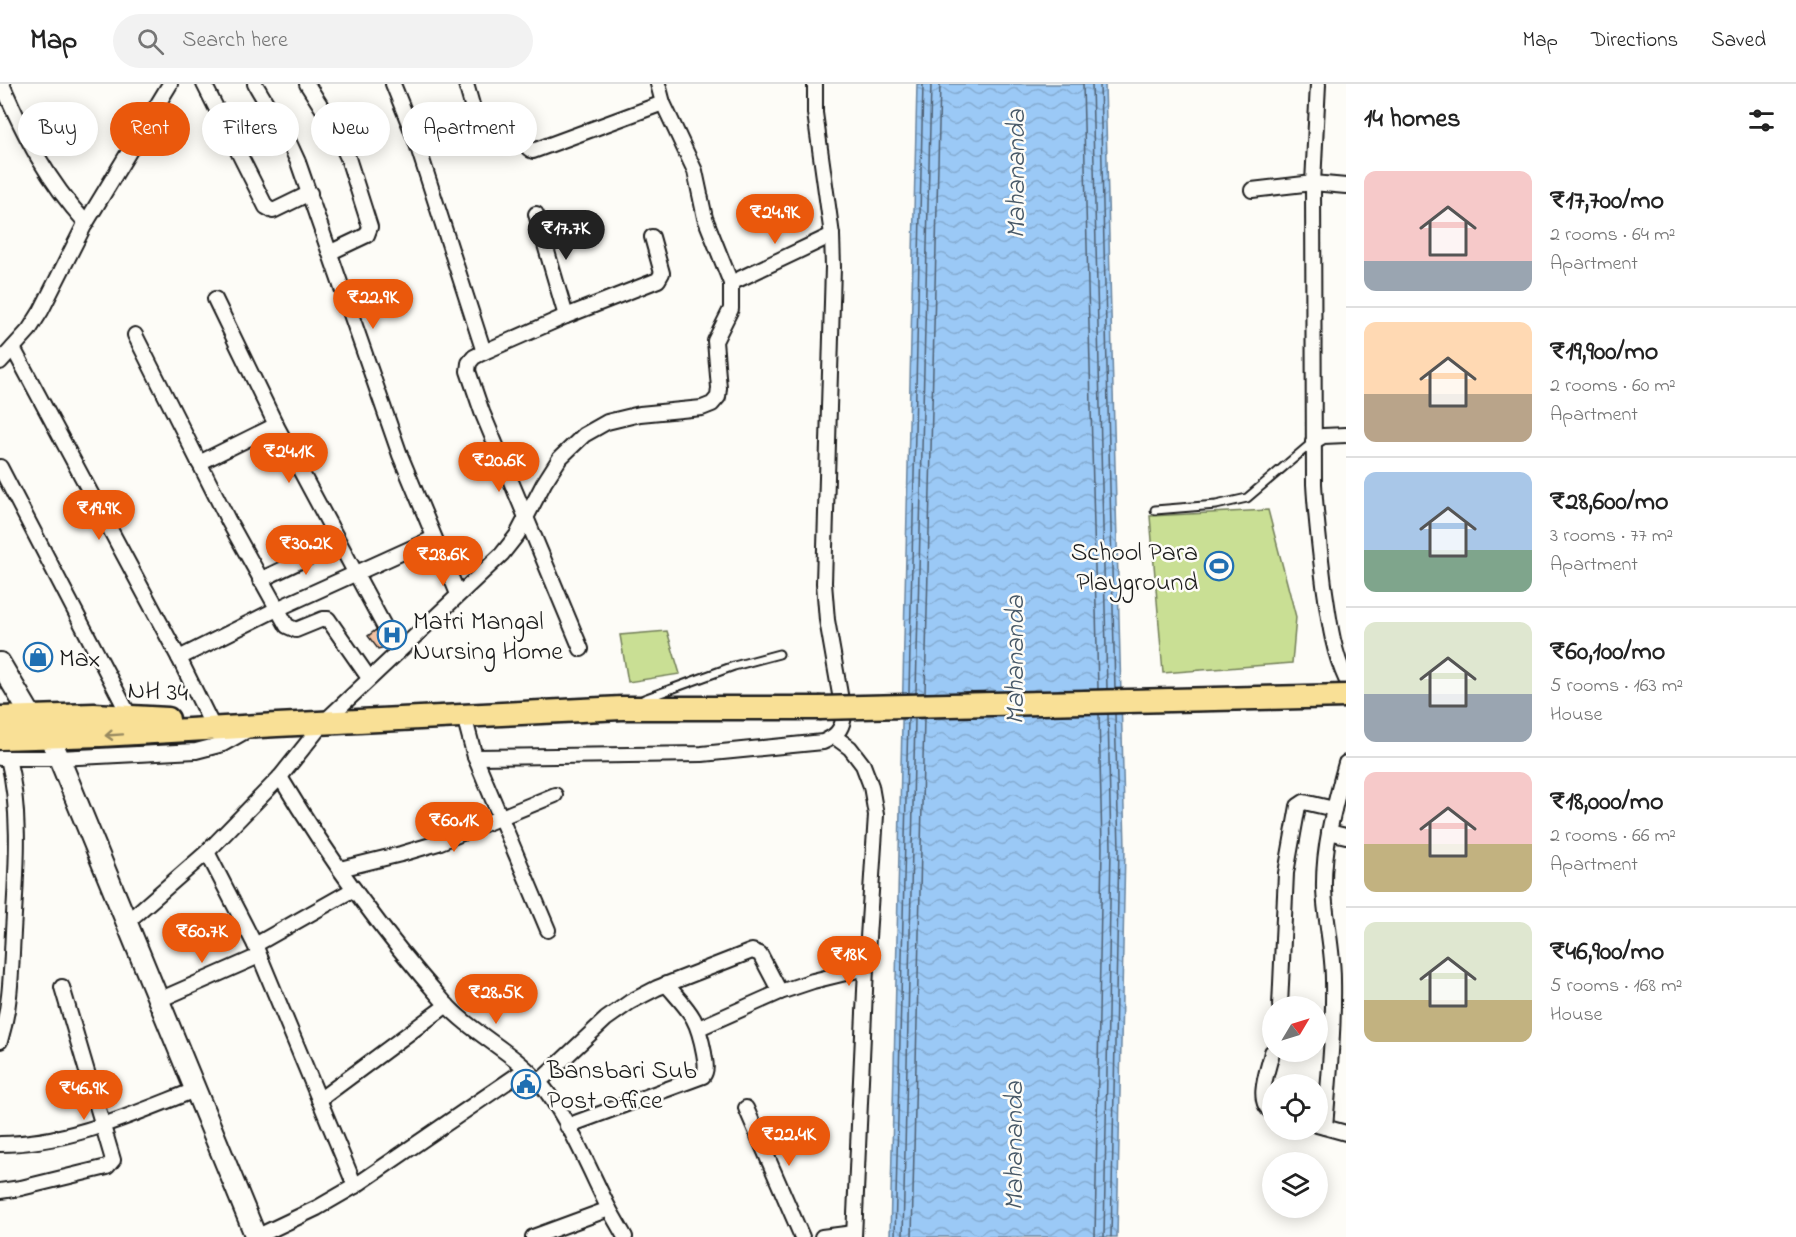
<!DOCTYPE html>
<html lang="en">
<head>
<meta charset="utf-8">
<style>
  body { margin:0; font-family:"Indie Flower",sans-serif; background:#f2f2f2; color:#222; height:100vh; display:flex; flex-direction:column; font-size:22px; white-space:nowrap }
  * { box-sizing:border-box; margin:0 }
  p { font-size:20px; color:#767676 }
  .icon { flex:none; width:33px; height:33px; fill:none; stroke:currentColor; stroke-width:2; stroke-linecap:round; stroke-linejoin:round }
  .map { position:relative; flex:1; overflow:hidden }
  .panel { display:flex; flex-direction:column; background:#fff; width:450px }
  .panel>* { flex:none }
  .banner { position:absolute; left:18px; top:18px; width:570px; height:54px; display:flex; gap:12px }
  .needle { width:39px; rotate:52deg }
  .controls { position:absolute; left:1262px; top:912px; display:grid; gap:12px }
  .controls a { display:grid; place-items:center; width:66px; height:66px; border-radius:50%; background:#fff; box-shadow:0 3px 15px #0003; font-size:30px }
  .price { position:absolute; translate:-50% -51px; padding:0 14px; border-radius:21px; background:#ea580c; color:#fff; font-size:20px; line-height:39px; filter:drop-shadow(0 2px 3px #0008) }
  .price::after { content:''; position:absolute; left:50%; top:36px; width:18px; height:14px; margin-left:-9px; background:inherit; clip-path:polygon(0 0,100% 0,50% 100%) }
  .price.current { background:#222; color:#fff }
  ul { padding:0; list-style:none }
  li { display:flex; align-items:center; gap:18px; height:150px; padding:0 18px }
  li+li { border-top:2px solid #e0e0e0 }
  li span { display:grid; place-items:center; flex:none; width:168px; height:120px; border-radius:12px; color:#555 }
  li>.icon { margin-inline-start:auto }
  span .icon { width:72px; height:72px; fill:#fffc; stroke-width:1 }
  li b { font-size:26px }
  h2 { display:flex; justify-content:space-between; align-items:center; height:72px; padding:0 18px; font-size:26px }
  .chip { padding:0 21px; border-radius:27px; background:#fff; box-shadow:0 3px 15px #0003; font-size:21px; line-height:54px }
  .chip.current { background:#ea580c; color:#fff }
  header { display:flex; align-items:center; gap:36px; box-sizing:border-box; height:84px; padding:0 30px; background:#fff; border-bottom:2px solid #e0e0e0 }
  header strong { font-size:28px }
  nav { display:flex; gap:33px; margin-inline-start:auto; font-size:21px }
  .search { width:420px; height:54px; background:#f2f2f2; display:flex; align-items:center; gap:15px; box-sizing:border-box; padding:0 21px; border-radius:33px; color:#767676; font-size:22px }
  main { display:flex; flex:1; min-height:0 }
  .map>svg:first-child { display:block }
  .green { fill:#c9df94; stroke:#727e58; stroke-width:1.5 }
  .water { fill:url(#water-waves); stroke:#68849f; stroke-width:1.5 }
  .lines { fill:none; stroke-linecap:round; stroke-linejoin:round }
  .shore { stroke:#4f6173; stroke-width:1.5 }
  .building { fill:#f1c0a1; stroke:#1c1c1c; stroke-width:1.5 }
  .lane-casing { stroke:#1c1c1c; stroke-width:11 }
  .street-casing { stroke:#1c1c1c; stroke-width:18 }
  .secondary-casing { stroke:#1c1c1c; stroke-width:24 }
  .primary-casing { stroke:#1c1c1c; stroke-width:27 }
  .lane { stroke:#fdfcf7; stroke-width:7 }
  .street { stroke:#fdfcf7; stroke-width:14 }
  .secondary { stroke:#fdfcf7; stroke-width:20 }
  .primary { stroke:#f9e096; stroke-width:22 }
  .primary-bridge-casing { stroke:#1c1c1c; stroke-width:27; stroke-linecap:butt }
  .primary-bridge { stroke:#f9e096; stroke-width:22 }
  .oneway { stroke:#96885f }
  .labels { text-anchor:middle; stroke-width:5; stroke-linejoin:round; paint-order:stroke }
  .poi-label { font-size:26px; fill:#1c1c1c; stroke:#fdfcf7; text-anchor:start }
  .street-label { font-size:26px; fill:#1c1c1c; stroke:#fdfcf7 }
  .water-label { font-size:27px; font-style:italic; fill:#485968; stroke:#fdfcf7 }
</style>
</head>
<body>
<header>
<strong>Map</strong>
<div class="search"><svg class="icon" aria-label="search" viewBox="0 0 24 24"><circle cx="10" cy="10" r="6"/><path d="M15 15l6 6"/></svg>Search here</div>
<nav><a>Map</a><a>Directions</a><a>Saved</a></nav>
</header>
<main>
<div class="map">
<svg width="1346" height="1153" viewBox="0 0 1346 1153">
  <defs>
    <pattern id="water-waves" width="16" height="10" patternUnits="userSpaceOnUse" patternTransform="scale(1.5)"><rect width="16" height="10" fill="#9bc9f6"/><path d="M0 5q4-4 8 0t8 0" fill="none" stroke="#85acd2"/></pattern>
  </defs>
  <rect width="100%" height="100%" fill="#fdfcf7"/>
  <filter id="ink" filterUnits="userSpaceOnUse"><feTurbulence type="fractalNoise" baseFrequency=".0167" numOctaves="2"/><feDisplacementMap in="SourceGraphic" scale="12" xChannelSelector="R" yChannelSelector="G"/><feConvolveMatrix kernelMatrix="1 2 1 2 8 2 1 2 1" color-interpolation-filters="sRGB"/></filter>
  <g filter="url(#ink)">
    <!-- green -->
    <g class="green">
      <path d="M1268 426 1296 533 1292 579 1163 589 1150 432Z"/>
      <path d="M667 547 680 590 628 598 620 551Z"/>
    </g>
    <!-- water -->
    <path class="water" d="M917 0H1105L1125 764 1117 1153H890Z"/>
    <g class="lines">
      <!-- shore -->
      <g class="shore">
        <path d="M1083 0 1098 605"/>
        <path d="M1092 0 1107 605"/>
        <path d="M1100 0 1115 605"/>
        <path d="M909 609 923 0"/>
        <path d="M916 609 931 0"/>
        <path d="M925 609 940 0"/>
        <path d="M895 1153 908 635"/>
        <path d="M903 1153 915 635"/>
        <path d="M912 1153 924 634"/>
        <path d="M1095 1153 1102 764 1099 630"/>
        <path d="M1104 1153 1111 764 1108 630"/>
        <path d="M1111 1153 1119 764 1115 630"/>
      </g>
    </g>
    <!-- building -->
    <path class="building" d="M376 546 385 563 378 565 368 552Z"/>
    <g class="lines">
      <!-- lane casing -->
      <g class="lane-casing">
        <g id="lane">
          <path d="M1155 426 1216 421 1247 414 1313 358"/>
          <path d="M644 615 734 582 779 570"/>
        </g>
      </g>
      <!-- street casing -->
      <g class="street-casing">
        <g id="street">
          <path d="M2 0C25 53 47 96 86 139"/>
          <path d="M204 0 266 123 273 127 310 109"/>
          <path d="M255 0 287 54 298 78 400 371 458 510"/>
          <path d="M307 0 331 38 348 74 370 143 367 151 331 168"/>
          <path d="M393 0 416 57 484 268 566 232 658 196 662 189 652 153"/>
          <path d="M466 0 478 42"/>
          <path d="M1318 0 1313 99 1314 400C1316 435 1320 468 1324 501 1329 534 1332 565 1346 595"/>
          <path d="M416 57 507 33C524 37 518 61 533 67L663 19"/>
          <path d="M1252 106 1313 99 1346 102"/>
          <path d="M536 130 566 232"/>
          <path d="M731 199 832 151"/>
          <path d="M215 215 276 341 398 568"/>
          <path d="M135 251 228 436 287 542 296 546 323 535H328L369 594"/>
          <path d="M13 264 179 574 210 637"/>
          <path d="M484 268 474 273 469 279 468 287 482 328 581 565"/>
          <path d="M0 278 29 246 41 227 84 142 170 0"/>
          <path d="M1313 358 1323 352 1346 351"/>
          <path d="M199 379 276 341"/>
          <path d="M0 383 130 633"/>
          <path d="M260 496 338 459"/>
          <path d="M179 574 277 525 434 454"/>
          <path d="M464 632 475 673 548 846"/>
          <path d="M835 653 850 664 863 681 871 702 876 731 866 884 854 1153"/>
          <path d="M475 673 702 670 823 658C836 652 841 647 844 633L827 536 824 499 833 183 832 151 815 29V0"/>
          <path d="M0 674H59L196 667 223 660 248 646"/>
          <path d="M280 693C328 773 382 848 444 918 470 948 512 967 538 997 566 1028 590 1087 609 1125L533 1153"/>
          <path d="M1329 748 1346 752"/>
          <path d="M207 768 255 861 355 1102 526 985"/>
          <path d="M340 785 401 770 438 759 555 711"/>
          <path d="M127 838 207 768 280 693 324 638 502 470 517 451 544 399 560 374 584 351 607 338 640 330 702 324 712 320 718 313 719 304 715 257 731 225V199L705 134 695 87 663 19 658 0"/>
          <path d="M255 861 354 805"/>
          <path d="M159 916 259 872"/>
          <path d="M1280 922 1286 789 1298 722 1304 718 1334 725"/>
          <path d="M699 944 780 908 813 897 866 884"/>
          <path d="M0 957C11 921 11 886 13 848 16 791 22 730 8 674"/>
          <path d="M539 998 606 935 630 918 657 904 752 867 760 870 780 908"/>
          <path d="M319 1016 447 921"/>
          <path d="M746 1024 802 1153"/>
          <path d="M1272 1028C1254 1017 1269 984 1272 968"/>
          <path d="M1317 1041 1346 1049"/>
          <path d="M567 1042 703 992C708 985 705 977 704 969 697 932 690 928 666 900"/>
          <path d="M1325 1043C1329 994 1334 945 1333 896 1333 865 1325 835 1324 805 1323 762 1335 720 1346 679"/>
          <path d="M0 1060C69 1060 133 1030 195 1006"/>
          <path d="M0 1107 21 1104 107 1083 113 1076 62 903"/>
          <path d="M609 1125 625 1153"/>
          <path d="M256 1153 317 1124 355 1102"/>
          <path d="M822 1153 854 1149"/>
        </g>
      </g>
      <!-- secondary casing -->
      <g class="secondary-casing">
        <path id="secondary" d="M0 579 32 633 50 654 59 674 256 1153"/>
      </g>
      <!-- primary casing -->
      <g class="primary-casing">
        <g id="primary">
          <path d="M0 634 94 631 168 635"/>
          <path d="M0 654 101 651 277 641 622 624H819"/>
        </g>
      </g>
      <!-- lane -->
      <use href="#lane" class="lane"/>
      <!-- street -->
      <use href="#street" class="street"/>
      <!-- secondary -->
      <use href="#secondary" class="secondary"/>
      <!-- primary -->
      <use href="#primary" class="primary"/>
      <!-- primary-bridge casing -->
      <g class="primary-bridge-casing">
        <path id="primary-bridge" d="M819 624 1346 612"/>
      </g>
      <!-- primary-bridge -->
      <use href="#primary-bridge" class="primary-bridge"/>
    </g>
    <!-- one-way arrows -->
    <defs><path id="oneway-shaft" d="M-6 0H5M1.5-3L5.5 0L1.5 3" fill="none" stroke-width="1.6" stroke-linecap="round" stroke-linejoin="round" transform="scale(1.5)"/></defs>
    <use class="oneway" href="#oneway-shaft" transform="translate(114 651) rotate(176)"/>
  </g>
  <!-- icons -->
  <defs>
    <g id="stadium-ring" transform="scale(1.5)"><circle r="9.5" fill="#fdfcf7" stroke="#1f6fb2" stroke-width="1.5"/><path d="M0-5a6.5 5 0 1 0 0 10a6.5 5 0 1 0 0-10ZM-3.5-1.8h7v3.6h-7Z" fill="#1f6fb2"/></g>
    <g id="hospital-ring" transform="scale(1.5)"><circle r="9.5" fill="#fdfcf7" stroke="#1f6fb2" stroke-width="1.5"/><path d="M-5-5h3v3.5h4V-5h3V5h-3V1.5h-4V5h-3Z" fill="#1f6fb2"/></g>
    <g id="shop-ring" transform="scale(1.5)"><circle r="9.5" fill="#fdfcf7" stroke="#1f6fb2" stroke-width="1.5"/><path d="M-5-2.5h2.3a2.7 3.5 0 0 1 5.4 0H5L5.5 6h-11ZM-1.5-2.5h3a1.5 2.3 0 0 0-3 0Z" fill="#1f6fb2"/></g>
    <g id="civic-ring" transform="scale(1.5)"><circle r="9.5" fill="#fdfcf7" stroke="#1f6fb2" stroke-width="1.5"/><path d="M-.6-6.5H3V-4.5H.6V-3L4-1V1h2V6H-6V1h2V-1L-.6-3ZM-1.2 2.5V6h2.4V2.5Z" fill="#1f6fb2"/></g>
  </defs>
  <g fill-rule="evenodd">
    <use href="#stadium-ring" x="1219" y="482"/>
    <use href="#hospital-ring" x="392" y="551"/>
    <use href="#shop-ring" x="38" y="573"/>
    <use href="#civic-ring" x="526" y="1000"/>
  </g>
  <g class="labels">
    <!-- poi labels -->
    <g class="poi-label">
      <text x="1198" y="476" text-anchor="end">School Para<tspan x="1198" dy="30">Playground</tspan></text>
      <text x="413" y="545">Matri Mangal<tspan x="413" dy="30">Nursing Home</tspan></text>
      <text x="59" y="582">Max</text>
      <text x="547" y="994">Bansbari Sub<tspan x="547" dy="30">Post Office</tspan></text>
    </g>
    <!-- street labels -->
    <g class="street-label">
      <text transform="translate(158 606) rotate(3)" y="9">NH 34</text>
    </g>
    <!-- water labels -->
    <g class="water-label">
      <text transform="translate(1015 90) rotate(-90)" y="9">Mahananda</text>
      <text transform="translate(1014 576) rotate(-90)" y="9">Mahananda</text>
      <text transform="translate(1013 1062) rotate(-90)" y="9">Mahananda</text>
    </g>
  </g>
</svg>
<div class="controls">
<a><svg class="needle" viewBox="-14 -14 28 28"><path d="M0-13l5 13h-10z" fill="#e53935"/><path d="M0 13l5-13h-10z" fill="#767676"/></svg></a>
<a><svg class="icon" aria-label="locate" viewBox="0 0 24 24"><circle cx="12" cy="12" r="6"/><path d="M12 2v4M12 18v4M2 12h4M18 12h4"/></svg></a>
<a><svg class="icon" aria-label="layers" viewBox="0 0 24 24"><path d="M12 4l9 5-9 5-9-5zM3 14l9 5 9-5"/></svg></a>
</div>
<b class="price" style="left:775px;top:161px">₹24.9K</b>
<b class="price current" style="left:566px;top:177px">₹17.7K</b>
<b class="price" style="left:373px;top:246px">₹22.9K</b>
<b class="price" style="left:289px;top:400px">₹24.1K</b>
<b class="price" style="left:499px;top:409px">₹20.6K</b>
<b class="price" style="left:99px;top:457px">₹19.9K</b>
<b class="price" style="left:306px;top:492px">₹30.2K</b>
<b class="price" style="left:443px;top:503px">₹28.6K</b>
<b class="price" style="left:454px;top:769px">₹60.1K</b>
<b class="price" style="left:202px;top:880px">₹60.7K</b>
<b class="price" style="left:849px;top:903px">₹18K</b>
<b class="price" style="left:496px;top:941px">₹28.5K</b>
<b class="price" style="left:84px;top:1037px">₹46.9K</b>
<b class="price" style="left:789px;top:1083px">₹22.4K</b>
<div class="banner">
<a class="chip">Buy</a>
<a class="chip current">Rent</a>
<a class="chip">Filters</a>
<a class="chip">New</a>
<a class="chip">Apartment</a>
</div>
</div>
<section class="panel">
<h2>14 homes<svg class="icon" aria-label="filters" viewBox="0 0 24 24"><path d="M4 7h16M4 17h16"/><circle cx="9" cy="7" r="2"/><circle cx="15" cy="17" r="2"/></svg></h2>
<ul>
<li><span style="background:linear-gradient(#f6c9c9 75%,#9aa5b1 0)"><svg class="icon" aria-label="home" viewBox="0 0 24 24"><path d="M3 11l9-7 9 7M6 9v11h12V9"/></svg></span><div><b>₹17,700/mo</b><p>2 rooms · 64 m²</p><p>Apartment</p></div></li>
<li><span style="background:linear-gradient(#ffd9b3 60%,#b9a48a 0)"><svg class="icon" aria-label="home" viewBox="0 0 24 24"><path d="M3 11l9-7 9 7M6 9v11h12V9"/></svg></span><div><b>₹19,900/mo</b><p>2 rooms · 60 m²</p><p>Apartment</p></div></li>
<li><span style="background:linear-gradient(#a9c7e8 65%,#7fa58c 0)"><svg class="icon" aria-label="home" viewBox="0 0 24 24"><path d="M3 11l9-7 9 7M6 9v11h12V9"/></svg></span><div><b>₹28,600/mo</b><p>3 rooms · 77 m²</p><p>Apartment</p></div></li>
<li><span style="background:linear-gradient(#dfe7d0 60%,#9aa5b1 0)"><svg class="icon" aria-label="home" viewBox="0 0 24 24"><path d="M3 11l9-7 9 7M6 9v11h12V9"/></svg></span><div><b>₹60,100/mo</b><p>5 rooms · 163 m²</p><p>House</p></div></li>
<li><span style="background:linear-gradient(#f6c9c9 60%,#c2b280 0)"><svg class="icon" aria-label="home" viewBox="0 0 24 24"><path d="M3 11l9-7 9 7M6 9v11h12V9"/></svg></span><div><b>₹18,000/mo</b><p>2 rooms · 66 m²</p><p>Apartment</p></div></li>
<li><span style="background:linear-gradient(#dfe7d0 65%,#c2b280 0)"><svg class="icon" aria-label="home" viewBox="0 0 24 24"><path d="M3 11l9-7 9 7M6 9v11h12V9"/></svg></span><div><b>₹46,900/mo</b><p>5 rooms · 168 m²</p><p>House</p></div></li>
</ul>
</section>
</main>
</body>
</html>
